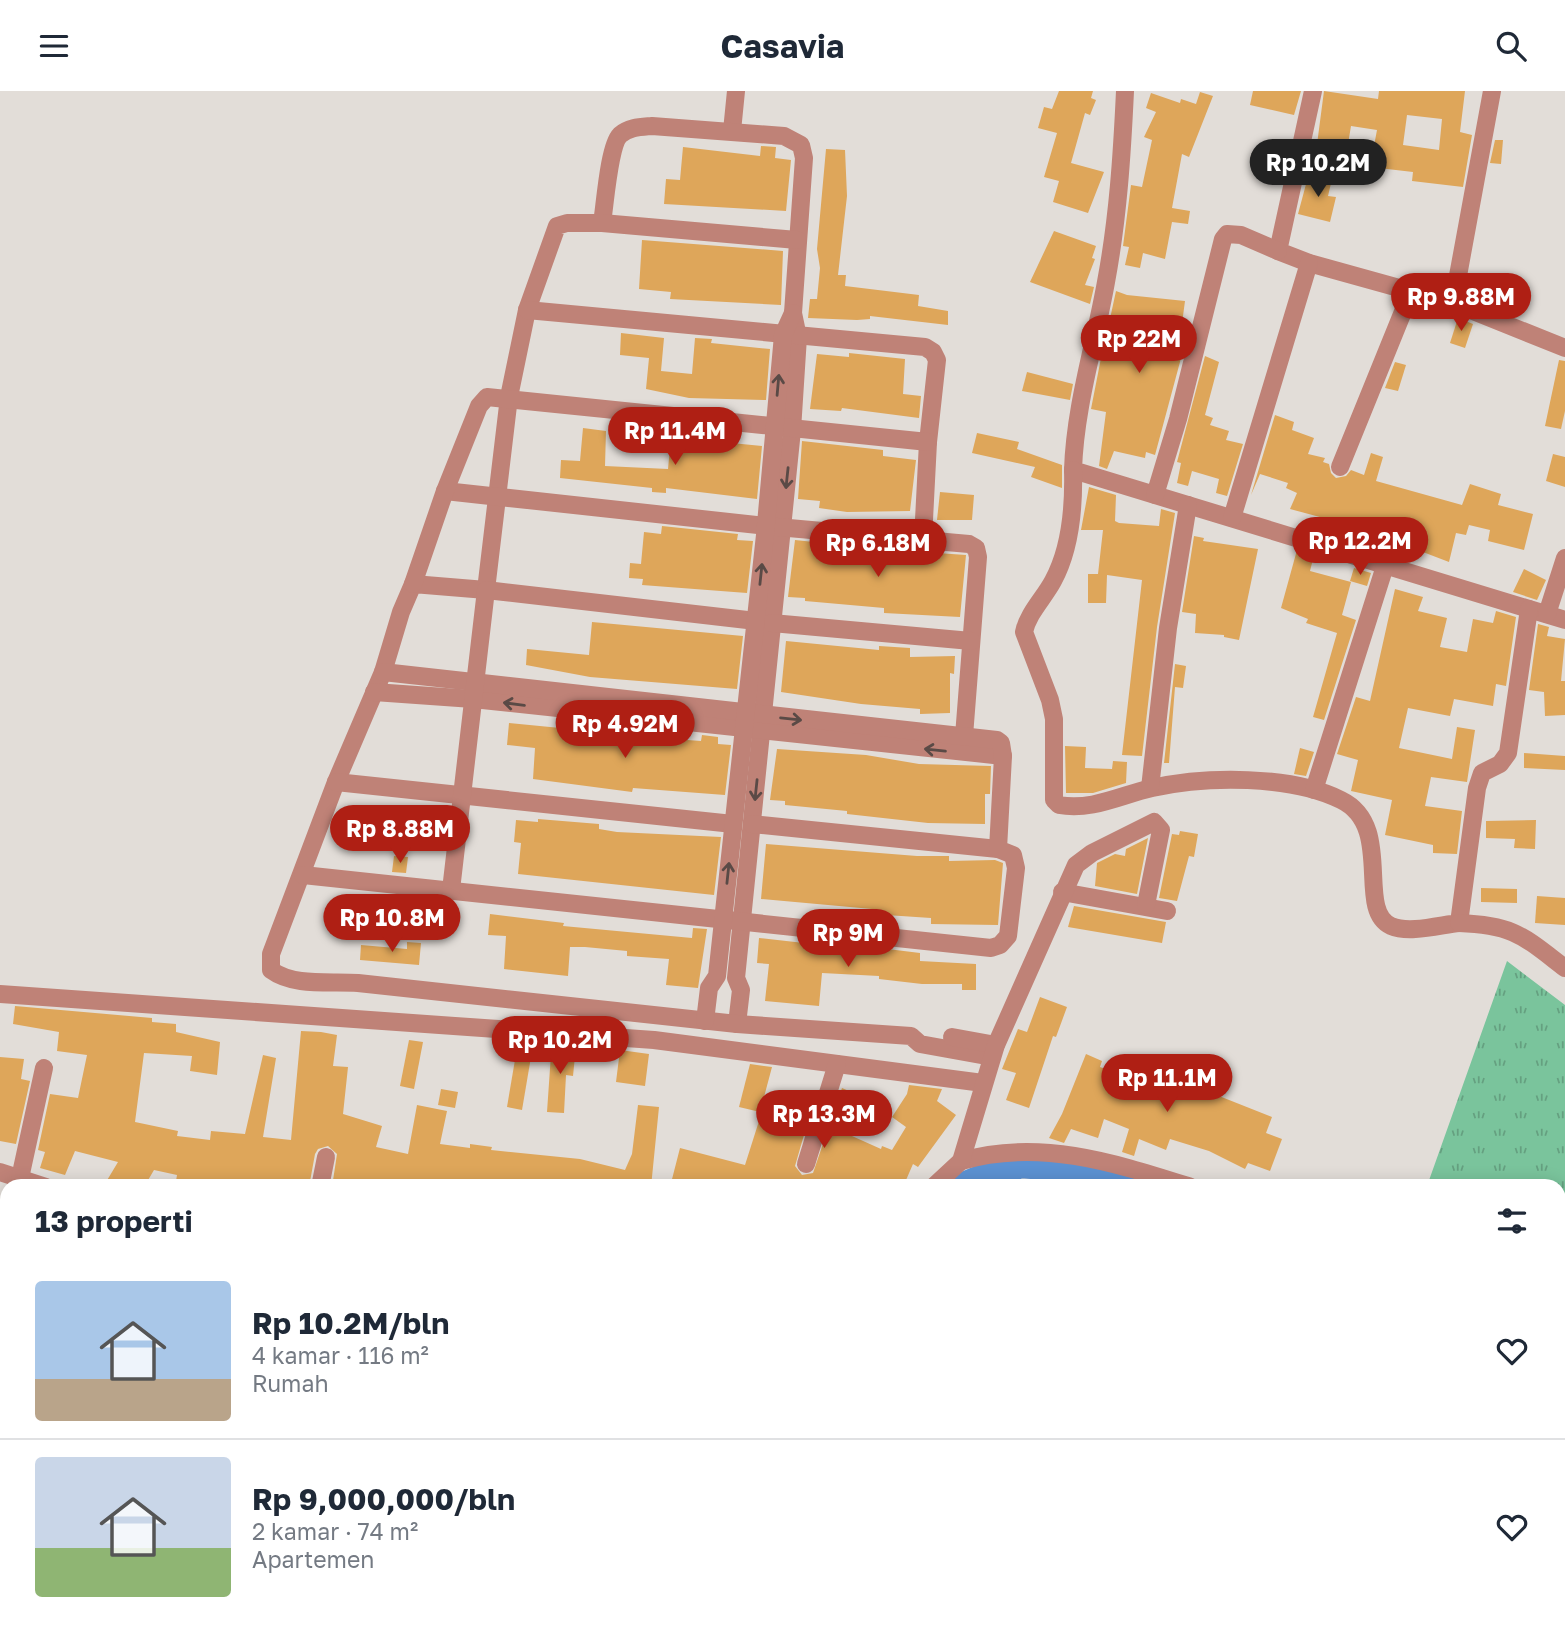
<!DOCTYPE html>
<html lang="id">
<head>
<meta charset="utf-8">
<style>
  body { margin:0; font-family:"Golos Text",sans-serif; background:#f2f2f3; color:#1f2937; height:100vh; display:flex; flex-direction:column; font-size:26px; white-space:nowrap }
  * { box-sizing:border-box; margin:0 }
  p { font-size:23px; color:#747a83 }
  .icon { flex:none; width:38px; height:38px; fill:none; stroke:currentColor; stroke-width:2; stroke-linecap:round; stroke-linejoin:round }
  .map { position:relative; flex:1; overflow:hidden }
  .drawer { position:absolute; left:0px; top:1088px; width:1566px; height:450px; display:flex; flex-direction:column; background:#fff; border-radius:21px 21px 0 0; box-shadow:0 4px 18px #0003 }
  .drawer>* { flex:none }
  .price { position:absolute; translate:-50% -60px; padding:0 16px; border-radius:24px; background:#af1f14; color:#fff; font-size:23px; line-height:46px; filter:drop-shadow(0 2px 4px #0008) }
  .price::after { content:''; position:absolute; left:50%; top:42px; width:21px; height:16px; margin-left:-10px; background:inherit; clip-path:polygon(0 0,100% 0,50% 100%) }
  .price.current { background:#222; color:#fff }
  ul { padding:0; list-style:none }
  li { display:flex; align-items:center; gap:21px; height:175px; padding:0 35px }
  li+li { border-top:2px solid #e0e1e3 }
  li span { display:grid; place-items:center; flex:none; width:196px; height:140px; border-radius:7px; color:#555 }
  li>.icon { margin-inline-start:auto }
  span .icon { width:84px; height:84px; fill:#fffc; stroke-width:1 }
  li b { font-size:30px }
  h2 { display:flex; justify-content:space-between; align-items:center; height:84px; padding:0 35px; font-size:30px }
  header { display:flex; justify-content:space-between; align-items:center; height:91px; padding:0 35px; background:#fff; font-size:32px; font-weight:700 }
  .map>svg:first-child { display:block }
  .grass { fill:url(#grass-tufts) }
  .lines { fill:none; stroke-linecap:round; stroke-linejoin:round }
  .river { stroke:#5b91d2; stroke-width:30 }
  .building { fill:#dea65a; fill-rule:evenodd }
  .minor { stroke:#bf8277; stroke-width:18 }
  .oneway { stroke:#5a4a46 }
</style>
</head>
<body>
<header><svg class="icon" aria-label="menu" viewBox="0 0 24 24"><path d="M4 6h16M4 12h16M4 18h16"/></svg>Casavia<svg class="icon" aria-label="search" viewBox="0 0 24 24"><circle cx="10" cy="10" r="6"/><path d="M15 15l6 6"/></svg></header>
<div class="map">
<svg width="1565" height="1538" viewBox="0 0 1565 1538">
  <defs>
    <pattern id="grass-tufts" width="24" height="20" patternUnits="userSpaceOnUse" patternTransform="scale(1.75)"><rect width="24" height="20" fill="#7ac49c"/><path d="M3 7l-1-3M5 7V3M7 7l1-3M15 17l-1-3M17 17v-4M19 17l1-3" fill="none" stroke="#65a080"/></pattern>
  </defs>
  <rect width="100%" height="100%" fill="#e2ddd8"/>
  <!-- grass -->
  <path class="grass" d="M1507 870 1565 914V1207L1559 1205V1096L1427 1095Z"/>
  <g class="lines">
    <!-- river -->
    <g class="river">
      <path d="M964 1096 1020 1072 1090 1078 1151 1096"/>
      <path d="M0 1247 7 1248"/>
      <path d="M1559 1259 1565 1262"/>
    </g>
  </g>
  <!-- building -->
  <g class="building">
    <path d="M1059 0H1093L1091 7 1096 9 1090 24 1085 22 1071 72 1104 81 1088 122 1053 111 1059 90 1044 86 1057 42 1038 37 1044 16 1052 18Z"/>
    <path d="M1253 0H1301L1294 24 1250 14Z"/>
    <path d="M1324 0 1378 8 1379 0H1465L1460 41 1472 44 1463 96 1412 90 1413 81 1370 76 1377 39 1351 35 1346 65 1316 61ZM1407 24 1442 28 1439 59 1403 54Z"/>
    <path d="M1200 1 1213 5 1189 66 1182 63 1172 117 1190 120 1188 133 1172 131 1165 168 1143 162 1140 177 1125 174 1129 156 1123 155 1131 94 1142 96 1152 49 1144 46 1156 21 1146 17 1151 2 1180 12 1181 8 1196 13Z"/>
    <path d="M1495 49H1503L1501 73 1490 72Z"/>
    <path d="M761 55 776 56 775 67 791 69 786 120 664 113 666 88 680 89 683 56 760 65Z"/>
    <path d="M826 58 845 59 847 105 838 184H846L845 195 919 204 918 215 948 220V234L870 225V228L857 229 808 227 810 208H817L820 177 817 158Z"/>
    <path d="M1309 82 1332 88 1328 105 1336 106 1330 131 1298 123Z"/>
    <path d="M1054 140 1096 155 1092 167 1095 168 1085 194 1094 196 1090 213 1030 191Z"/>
    <path d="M642 149 783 160 781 214 670 208 671 201 639 198Z"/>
    <path d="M1116 200 1127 204 1185 210 1179 255 1184 256 1155 364 1146 361 1145 367 1114 360 1107 378 1099 375 1106 321 1091 318 1101 267 1117 270 1125 241 1108 237Z"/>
    <path d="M1458 227 1473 233 1465 257 1450 252Z"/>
    <path d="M621 242 664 247 661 280 692 283 695 247 712 248 711 252 770 258 766 309 689 307 646 298 649 267 620 264Z"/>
    <path d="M849 262 905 268 903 303 921 305 919 327 842 317 841 320 810 318 817 263 849 266Z"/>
    <path d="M1205 265 1219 271 1205 324 1213 327 1210 334 1229 340 1226 349 1243 353 1227 405 1216 402 1219 388 1192 380 1188 395 1177 392 1181 372 1177 371Z"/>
    <path d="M1559 269 1565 270V320L1561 338 1545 335Z"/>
    <path d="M1395 271 1406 274 1398 300 1385 297Z"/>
    <path d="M1027 281 1073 293 1070 309 1022 300Z"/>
    <path d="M1275 324 1294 331 1292 339 1314 347 1308 363 1325 367 1323 371 1329 373 1331 382 1336 387 1346 385 1351 379 1364 384 1371 362 1383 366 1376 390 1462 414 1470 393 1501 403 1498 414 1533 423 1524 459 1488 450 1490 439 1469 434 1466 444 1456 442 1449 471 1415 458 1418 449 1360 428 1354 449 1328 438 1331 429 1290 418 1297 402 1286 397 1288 392 1260 383 1251 404Z"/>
    <path d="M583 337 606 340 605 375 668 378 671 346 762 355 757 408 666 397V402L652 401V397L560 387 561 369 580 370Z"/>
    <path d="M977 342 1019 351 1017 358 1062 374V397L1031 386 1035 376 972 362Z"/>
    <path d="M802 350 883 359V365L916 369 910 420 847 421 819 417 820 410 798 408Z"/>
    <path d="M1553 363 1565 366V396L1546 390Z"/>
    <path d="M1089 396 1116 404 1115 430 1119 432 1159 435 1161 418 1175 422 1157 536 1142 665 1122 664 1142 489 1107 484 1106 512H1088V483H1098L1103 439H1081Z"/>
    <path d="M940 401 974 404 972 429H937Z"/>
    <path d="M662 435 738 443 737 449 753 450 747 502 642 494 643 488 629 487 630 472 641 473 644 441 661 443Z"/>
    <path d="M1194 445 1204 447 1203 450 1258 458 1239 549 1224 546V544L1195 542 1196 523 1182 521Z"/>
    <path d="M795 449 937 464V462L966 464 960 526 884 522V517L805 510V507L788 506Z"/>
    <path d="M1297 459 1314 464 1310 480 1351 491 1342 524 1356 529 1324 629 1313 626 1337 542 1306 532 1308 528 1281 517Z"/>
    <path d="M1354 477 1371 482 1367 495 1350 490Z"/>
    <path d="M1524 478 1546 489 1537 509 1513 501Z"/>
    <path d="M1395 498 1423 506 1418 520 1447 527 1440 556 1467 561 1473 528 1493 532 1496 520 1516 526 1506 595 1496 593 1493 615 1454 608 1450 625 1408 617 1399 657 1452 668 1457 636 1475 639 1467 691 1431 686 1425 715 1462 720 1457 763 1433 762V754L1385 744 1392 709 1351 700 1358 669 1337 663 1356 606 1370 610Z"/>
    <path d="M592 531 743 545 737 598 590 586 526 574 527 558 589 564Z"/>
    <path d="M1538 533 1549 536 1547 545 1565 548 1561 590H1565V624L1545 625 1544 601 1529 599Z"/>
    <path d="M786 550 879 559V555L910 557V566L955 565 954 583 950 582V622L920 623V618L861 613 781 601Z"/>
    <path d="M1175 573 1186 575 1183 597 1175 596 1169 672H1164Z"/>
    <path d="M509 632 673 648 701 650 702 644 718 646V653L731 654 725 704 633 697 632 701 533 688 535 657 507 654Z"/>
    <path d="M1065 655 1086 656 1085 677 1112 678 1113 670 1127 671 1126 692 1093 702H1066Z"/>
    <path d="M1300 657 1314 661 1306 685 1294 683Z"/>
    <path d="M777 658 866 664 919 673 991 675 990 703H985V733L928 732 847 723V720L785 714V710L770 709Z"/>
    <path d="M1524 662 1565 665V679L1524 677Z"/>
    <path d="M538 728 599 733V738L617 741 721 746 714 804 518 783 521 752 514 751 516 729 538 731Z"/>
    <path d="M1536 729 1535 758 1514 757 1515 748 1486 747V730Z"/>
    <path d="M1180 740 1198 743 1194 766 1189 765 1177 810 1159 807 1172 743 1179 744Z"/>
    <path d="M1148 747 1137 803 1095 795 1097 772 1115 763 1125 765 1126 758Z"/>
    <path d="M766 753 917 765H949V770L995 769 1003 772 998 834 931 833V827L871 823 872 818 761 808Z"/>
    <path d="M394 765 408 766 406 782 392 781Z"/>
    <path d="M1481 797 1517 798V812L1481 811Z"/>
    <path d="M1537 805 1565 807V834L1535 832Z"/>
    <path d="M1074 815 1166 831 1162 852 1068 836Z"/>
    <path d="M490 823 564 832 563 835 692 847 693 837 707 838 698 897 666 894 669 868 627 865V860L585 856H570L568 885 504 878 506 845 488 844Z"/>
    <path d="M759 847 839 856 840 852 855 854 920 862V870L976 873V899H962V893H922L879 888V885L822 882 819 915 765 910 769 873 757 872Z"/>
    <path d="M407 851 421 852 419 874 360 869 361 854 407 858Z"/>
    <path d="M1040 906 1067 916 1056 946 1053 945 1029 1017 1006 1009 1016 982 1002 978 1018 938 1027 941Z"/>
    <path d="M15 915 152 927V931L176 933V941L220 951 217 984 190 980 192 965 144 962 135 1031 178 1040 177 1045 210 1049 211 1040 245 1043 263 964 276 967 263 1046 291 1049 301 940 321 941 337 944 333 975 348 976 343 1023 382 1035 376 1056 408 1063 417 1014 447 1020 440 1053 470 1057V1053L492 1056 491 1059 580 1068 625 1079 632 1063 638 1014 659 1016 651 1096H332L337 1063 328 1055 318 1058 315 1063 309 1096H175L177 1084 154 1079 144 1096H113L106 1091 118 1071 75 1060 65 1084 40 1077 45 1061 38 1059 50 1003 78 1007 87 964 57 960 59 941 13 933Z"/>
    <path d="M409 949 423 951 414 998 400 995Z"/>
    <path d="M555 953 576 955 573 985 566 984 564 1022 547 1021 551 963 554 964Z"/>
    <path d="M517 957 532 960 522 1019 507 1016Z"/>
    <path d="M620 959 649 963 645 995 616 991Z"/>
    <path d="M1086 963 1102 970 1100 976 1124 985 1128 975 1182 988 1186 978 1223 998 1219 1005 1272 1026 1266 1042 1282 1048 1270 1080 1248 1072 1245 1078 1209 1060 1170 1048 1166 1059 1139 1048 1134 1065 1122 1061 1129 1038 1104 1028 1098 1047 1071 1038 1064 1052 1049 1047 1062 1023Z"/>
    <path d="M0 966 24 968 21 988 30 990 16 1053 0 1050Z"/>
    <path d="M750 973 772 976 760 1021 739 1016Z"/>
    <path d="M909 994 942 998 937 1010 956 1024 918 1076 913 1073 903 1096H670L680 1057 745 1074 765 1011 793 1020 792 1024 808 1030 795 1075 802 1084 813 1082 842 997 858 1004 843 1041 881 1058 882 1055 892 1059 906 1036 892 1026 907 1003Z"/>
    <path d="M441 998 458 1001 455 1017 438 1014Z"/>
  </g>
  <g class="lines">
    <!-- minor -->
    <g class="minor">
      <path d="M1125 0C1122 64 1118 127 1106 191 1095 253 1075 315 1073 379L1565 529"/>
      <path d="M1313 0 1278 160 1309 172 1453 212 1565 257"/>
      <path d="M732 40 736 0"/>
      <path d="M602 132C605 114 609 55 620 44 629 36 641 36 652 35L784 45 801 54 804 67 793 222 798 246 792 339 736 887 741 899 737 933"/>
      <path d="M797 149 602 132H567L557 135 527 219 509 306 486 499 413 493 401 521 383 581 336 691 271 863V879C294 896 330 890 358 892L737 933 911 945 920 953 992 966"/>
      <path d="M1453 212 1492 0"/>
      <path d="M527 219 925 256 933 261 937 269 928 351 923 448"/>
      <path d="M1340 376 1411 201"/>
      <path d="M1073 379C1074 416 1071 457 1053 490 1044 507 1028 522 1024 541L1050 609 1054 628V709L1059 714C1092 720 1121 704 1152 697 1206 685 1291 684 1341 709 1395 735 1355 819 1391 835 1409 843 1440 834 1459 832L1477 697 1482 682 1500 673 1508 662 1529 518"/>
      <path d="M445 400 766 435 969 453 976 457 978 466 964 645"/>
      <path d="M1155 404 1178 328 1223 148 1227 143 1241 144 1278 160"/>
      <path d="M1232 427 1309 172"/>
      <path d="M413 493 445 400 479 315 487 306 928 351"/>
      <path d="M1547 523 1565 467"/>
      <path d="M772 532 971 550"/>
      <path d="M374 601 473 608 1003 665"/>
      <path d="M336 691 733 733"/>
      <path d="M1150 697 1168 537 1188 414"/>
      <path d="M1314 699 1385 475"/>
      <path d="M752 733 998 758"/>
      <path d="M303 784 991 857 1000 854 1008 845 1016 777 1013 764 998 758 1003 665 1001 652 997 649 383 581"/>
      <path d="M451 799 486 499 756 530"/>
      <path d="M1062 801 1167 820"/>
      <path d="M1459 832C1514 834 1523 845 1565 877"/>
      <path d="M0 903 654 949 983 992"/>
      <path d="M705 930 709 897 717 885 765 444 783 244 793 222"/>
      <path d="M952 946 996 954"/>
      <path d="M961 1070C1040 1047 1115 1072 1191 1096"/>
      <path d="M806 1073 837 973"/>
      <path d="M0 1081 46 1096"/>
      <path d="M20 1087 44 977"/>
      <path d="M320 1096 326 1066"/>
      <path d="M933 1096 961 1070 996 954 1076 774 1092 762 1154 731 1161 739 1146 814"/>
      <path d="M0 1223 7 1224"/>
      <path d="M1559 1331 1565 1334"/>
      <path d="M1285 1531 1292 1538"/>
      <path d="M1507 1531 1515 1538"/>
      <path d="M1020 1538 1022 1531"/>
      <path d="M1307 1538 1311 1531"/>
      <path d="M1390 1538 1392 1531"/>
    </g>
  </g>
  <!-- one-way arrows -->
  <defs><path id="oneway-shaft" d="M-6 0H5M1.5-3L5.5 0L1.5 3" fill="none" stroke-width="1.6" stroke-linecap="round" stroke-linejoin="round" transform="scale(1.75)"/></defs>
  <g class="oneway">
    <use href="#oneway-shaft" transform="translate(778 294) rotate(-85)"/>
    <use href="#oneway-shaft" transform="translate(787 387) rotate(96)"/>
    <use href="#oneway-shaft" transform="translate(761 483) rotate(-84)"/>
    <use href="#oneway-shaft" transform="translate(514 613) rotate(-173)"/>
    <use href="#oneway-shaft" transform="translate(791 628) rotate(6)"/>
    <use href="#oneway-shaft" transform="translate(935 659) rotate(-174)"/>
    <use href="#oneway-shaft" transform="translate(756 699) rotate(96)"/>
    <use href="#oneway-shaft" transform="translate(728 782) rotate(-84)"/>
  </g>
</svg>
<b class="price current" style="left:1318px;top:108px">Rp 10.2M</b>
<b class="price" style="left:1461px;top:242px">Rp 9.88M</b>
<b class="price" style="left:1139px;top:284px">Rp 22M</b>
<b class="price" style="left:675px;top:376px">Rp 11.4M</b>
<b class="price" style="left:1360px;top:486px">Rp 12.2M</b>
<b class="price" style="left:878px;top:488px">Rp 6.18M</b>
<b class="price" style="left:625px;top:669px">Rp 4.92M</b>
<b class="price" style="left:400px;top:774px">Rp 8.88M</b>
<b class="price" style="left:392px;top:863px">Rp 10.8M</b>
<b class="price" style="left:848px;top:878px">Rp 9M</b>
<b class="price" style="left:560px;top:985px">Rp 10.2M</b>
<b class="price" style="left:1167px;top:1023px">Rp 11.1M</b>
<b class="price" style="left:824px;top:1059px">Rp 13.3M</b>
<section class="drawer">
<h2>13 properti<svg class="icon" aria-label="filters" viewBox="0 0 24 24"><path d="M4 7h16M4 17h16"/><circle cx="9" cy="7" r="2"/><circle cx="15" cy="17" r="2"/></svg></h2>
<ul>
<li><span style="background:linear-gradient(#a9c7e8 70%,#b9a48a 0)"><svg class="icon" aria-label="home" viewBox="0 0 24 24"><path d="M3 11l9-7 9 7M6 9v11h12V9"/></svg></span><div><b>Rp 10.2M/bln</b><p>4 kamar · 116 m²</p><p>Rumah</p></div><svg class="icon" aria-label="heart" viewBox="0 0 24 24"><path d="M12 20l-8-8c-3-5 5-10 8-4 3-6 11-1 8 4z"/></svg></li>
<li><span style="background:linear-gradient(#c9d6e8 65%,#8fb573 0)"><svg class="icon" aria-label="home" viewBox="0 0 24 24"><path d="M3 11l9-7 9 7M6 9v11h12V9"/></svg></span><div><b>Rp 9,000,000/bln</b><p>2 kamar · 74 m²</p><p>Apartemen</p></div><svg class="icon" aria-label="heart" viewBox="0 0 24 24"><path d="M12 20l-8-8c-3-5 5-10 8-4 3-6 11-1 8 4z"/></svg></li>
</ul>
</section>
</div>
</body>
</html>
